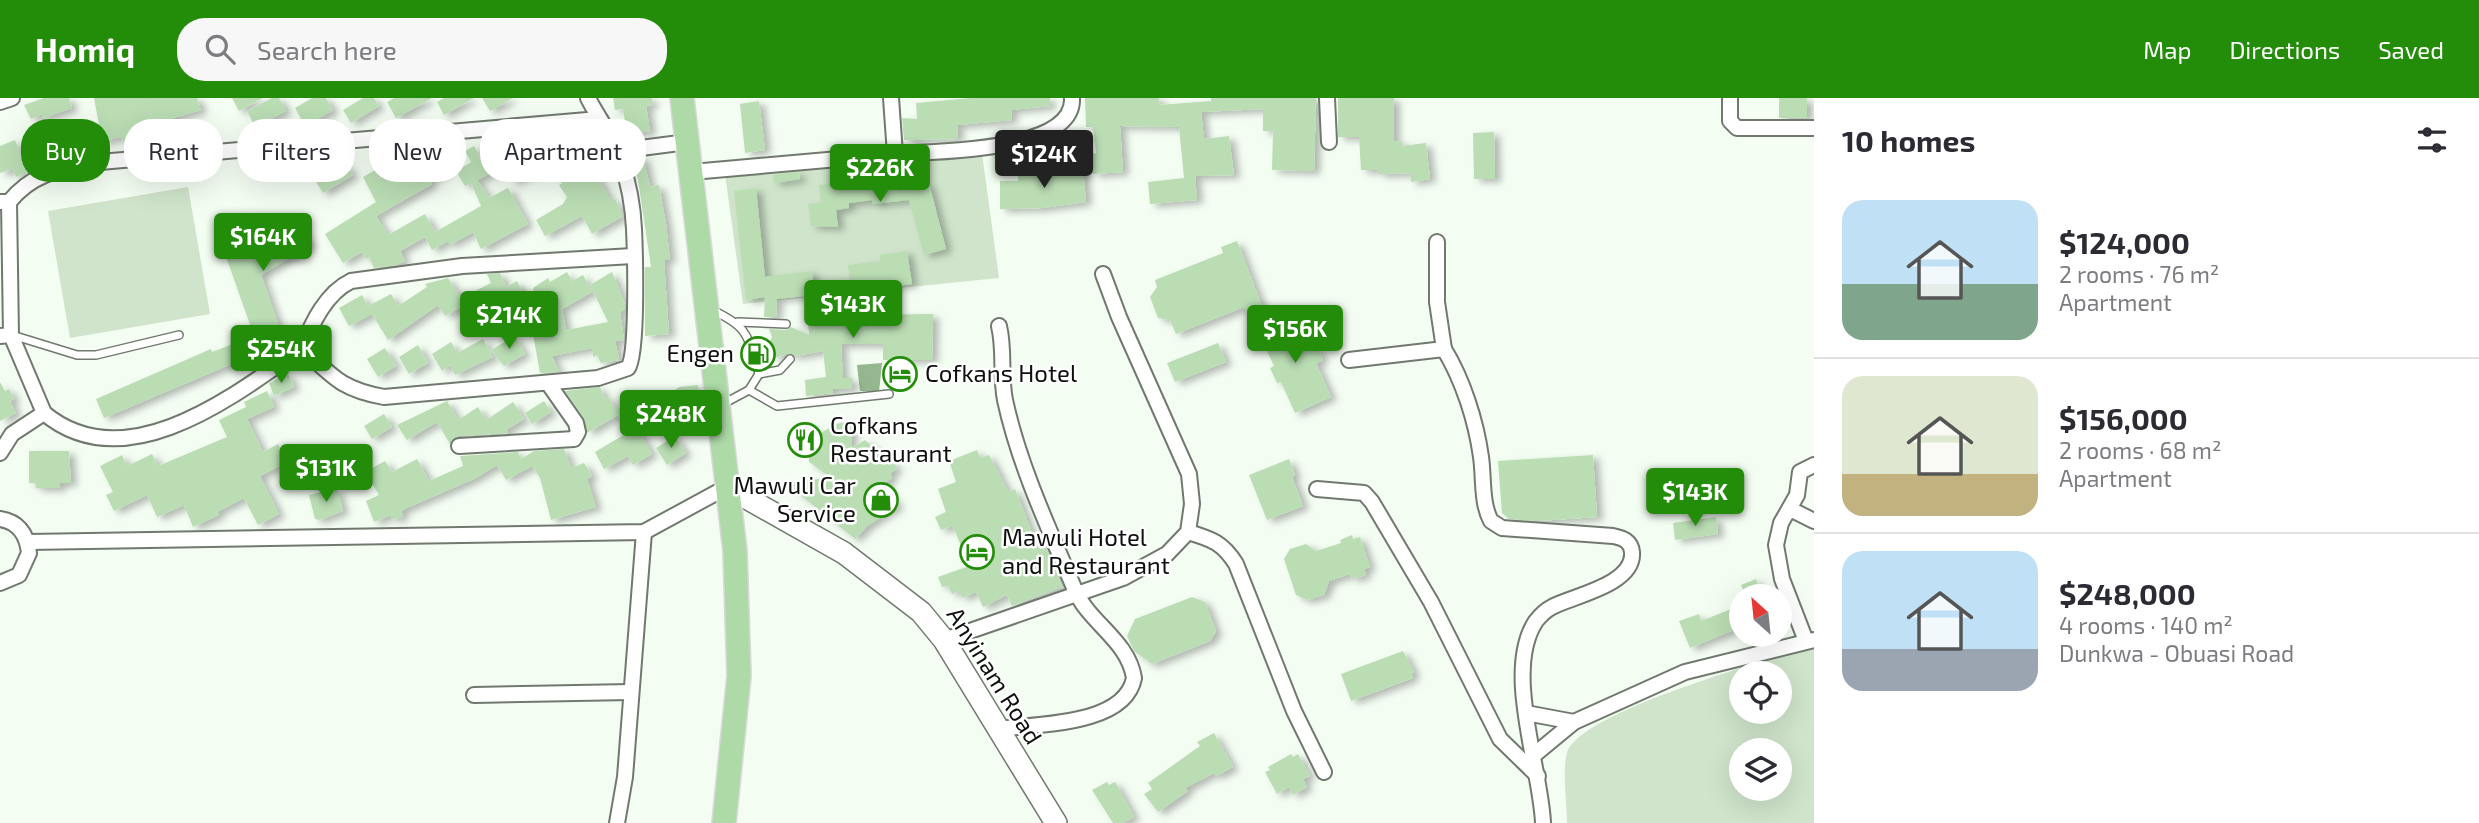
<!DOCTYPE html>
<html lang="en">
<head>
<meta charset="utf-8">
<style>
  body { margin:0; font-family:"Exo 2",sans-serif; background:#f7f7f7; color:#2b2b33; height:100vh; display:flex; flex-direction:column; font-size:26px; white-space:nowrap }
  * { box-sizing:border-box; margin:0 }
  p { font-size:23px; color:#7c7c81 }
  .icon { flex:none; width:38px; height:38px; fill:none; stroke:currentColor; stroke-width:2; stroke-linecap:round; stroke-linejoin:round }
  .map { position:relative; flex:1; overflow:hidden }
  .drawer { display:flex; flex-direction:column; background:#fff; width:665px }
  .drawer>* { flex:none }
  .hud { position:absolute; left:21px; top:21px; width:665px; height:63px; display:flex; gap:14px }
  .needle { width:46px; rotate:333deg }
  .fabs { position:absolute; left:1729px; top:486px; display:grid; gap:14px }
  .fabs a { display:grid; place-items:center; width:63px; height:63px; border-radius:50%; background:#fff; box-shadow:0 7px 28px #0002; font-size:35px }
  .price { position:absolute; translate:-50% -60px; padding:0 16px; border-radius:7px; background:#238c09; color:#fff; font-size:23px; line-height:46px; filter:drop-shadow(0 2px 4px #0008) }
  .price::after { content:''; position:absolute; left:50%; top:42px; width:21px; height:16px; margin-left:-10px; background:inherit; clip-path:polygon(0 0,100% 0,50% 100%) }
  .price.on { background:#222; color:#fff }
  ul { padding:0; list-style:none }
  li { display:flex; align-items:center; gap:21px; height:175px; padding:0 28px }
  li+li { border-top:2px solid #e1e1e2 }
  li span { display:grid; place-items:center; flex:none; width:196px; height:140px; border-radius:21px; color:#555 }
  li>.icon { margin-inline-start:auto }
  span .icon { width:84px; height:84px; fill:#fffc; stroke-width:1 }
  li b { font-size:30px }
  h2 { display:flex; justify-content:space-between; align-items:center; height:84px; padding:0 28px; font-size:30px }
  .chip { padding:0 24px; border-radius:28px; background:#fff; box-shadow:0 7px 28px #0002; font-size:24px; line-height:63px }
  .chip.on { background:#238c09; color:#fff }
  header { display:flex; align-items:center; gap:42px; box-sizing:border-box; height:98px; padding:0 35px; background:#238c09; color:#fff }
  header strong { font-size:33px }
  nav { display:flex; gap:38px; margin-inline-start:auto; font-size:24px }
  .search { width:490px; height:63px; background:#f7f7f7; display:flex; align-items:center; gap:18px; box-sizing:border-box; padding:0 24px; border-radius:28px; color:#7c7c81; font-size:26px }
  main { display:flex; flex:1; min-height:0 }
  .map>svg:first-child { display:block }
  .green { fill:#cfe4cb; fill-rule:evenodd }
  .water { fill:#95b78f }
  .building { fill:#baddb4; filter:url(#shadow) }
  .lines { fill:none; stroke-linecap:round; stroke-linejoin:round }
  .lane-casing { stroke:#71796f; stroke-width:10 }
  .street-casing { stroke:#71796f; stroke-width:18 }
  .secondary-casing { stroke:#71796f; stroke-width:24 }
  .primary-casing { stroke:#d8d9d8; stroke-width:26 }
  .lane { stroke:#fff; stroke-width:7 }
  .street { stroke:#fff; stroke-width:14 }
  .secondary { stroke:#fff; stroke-width:21 }
  .primary { stroke:#addaa6; stroke-width:23 }
  .labels { text-anchor:middle; stroke-width:5; stroke-linejoin:round; paint-order:stroke }
  .poi-label { font-size:24px; fill:#0d100d; stroke:#fff; text-anchor:start }
  .street-label { font-size:24px; fill:#0d100d; stroke:#fff }
</style>
</head>
<body>
<header>
<strong>Homiq</strong>
<div class="search"><svg class="icon" aria-label="search" viewBox="0 0 24 24"><circle cx="10" cy="10" r="6"/><path d="M15 15l6 6"/></svg>Search here</div>
<nav><a>Map</a><a>Directions</a><a>Saved</a></nav>
</header>
<main>
<div class="map">
<svg width="1814" height="725" viewBox="0 0 1814 725">
  <defs>
    <filter id="shadow"><feDropShadow dx="6" dy="3.5" stdDeviation="3.5" flood-color="#0004"/></filter>
  </defs>
  <rect width="100%" height="100%" fill="#f3fdf2"/>
  <!-- green -->
  <g class="green">
    <path d="M981 48 999 180 743 206 725 76Z"/>
    <path d="M188 89 210 216 70 240 48 113Z"/>
    <path d="M1814 548V725H1567C1567 706 1562 672 1567 655 1578 614 1771 561 1814 548ZM1741 576H1780V614H1741ZM1741 653H1780V691H1741Z"/>
  </g>
  <!-- water -->
  <path class="water" d="M882 265 879 294 860 293 857 267Z"/>
  <!-- building -->
  <g class="building">
    <path d="M44 0H69L72 10 43 20 42 16 31 21 24 7Z"/>
    <path d="M94 0H197L201 12 173 20 176 33 168 34 169 39 123 44 122 39 102 43Z"/>
    <path d="M232 0H263L239 13Z"/>
    <path d="M272 0H279L286 13 255 29 247 13Z"/>
    <path d="M312 0H326L333 12 305 28 295 10Z"/>
    <path d="M363 0H374L379 8 351 25 343 12Z"/>
    <path d="M394 0H432L396 20 387 4Z"/>
    <path d="M444 0H474L444 17 437 4Z"/>
    <path d="M482 0H513L490 13Z"/>
    <path d="M613 0H652V7L646 8 650 33 627 37 623 11 615 12Z"/>
    <path d="M971 0H1050V8L1011 12 1012 22 957 27 958 41 904 42 902 20 917 21 916 5Z"/>
    <path d="M1085 0H1159V7L1211 3V0H1316L1314 73 1272 72 1273 33H1263V11L1201 14 1204 41 1229 38 1234 77 1195 78 1197 102 1150 106 1148 84 1184 80 1179 29 1120 28 1123 74 1093 76 1090 56 1096 55 1093 29H1086Z"/>
    <path d="M1338 0H1394V44L1402 43V48L1426 45 1430 81 1411 84 1410 75 1379 76V72H1361L1359 39H1338Z"/>
    <rect x="1779" y="0" width="28" height="20"/>
    <path d="M759 3 765 52 745 55 740 6Z"/>
    <path d="M1494 34 1495 81H1474L1473 35Z"/>
    <path d="M565 39 571 50 578 46 611 103 615 101 623 118 592 136 582 118 545 138 536 122 563 106 567 99 559 87 562 85 550 64 513 84 503 66 515 60 513 55 531 45 533 49 545 42 554 40 556 43Z"/>
    <path d="M15 42 27 75 16 79 13 71 0 75V48Z"/>
    <path d="M474 48 480 59 488 54 498 71 477 82 489 100 508 90 528 126 481 151 473 134 450 147 448 143 432 152 425 139 400 153 405 163 396 167 374 170 369 159 366 161 362 154 343 165 325 136 376 104 363 79 394 61 404 79 440 58 448 71 430 82 432 86 376 118 388 137 425 116 435 134 481 108 471 85 465 88 456 73 471 64 465 53Z"/>
    <path d="M643 59 650 89 659 87 666 126 670 162H664L669 236 645 238V169H651L638 82 631 61Z"/>
    <path d="M346 66 353 77 323 95 316 84Z"/>
    <path d="M1083 69 1086 104 1042 110 1000 111V83H1018V77L1056 76 1055 72Z"/>
    <path d="M799 74 800 81 774 85 773 77Z"/>
    <path d="M877 74V79L897 77 899 93 929 85 946 151 924 157 909 102 873 106 872 102 849 105V110L836 112 838 129 811 128 808 106 821 104 819 87 837 85 836 79Z"/>
    <path d="M756 90 765 179 812 173 814 197 777 201 776 219H764L765 199 746 202 734 93Z"/>
    <path d="M297 124 311 147 261 177 278 226 253 235 225 156 251 147 252 151Z"/>
    <path d="M1237 143 1262 208 1247 215 1244 209 1176 236 1170 222 1158 220 1150 199 1157 189 1155 182 1223 155 1221 149Z"/>
    <path d="M907 153 912 186 851 194 848 167 880 163V157Z"/>
    <path d="M567 174 572 183 583 177 592 194 562 211 566 232 608 224 590 187 612 174 625 206V211L620 214 624 242 615 243 619 262 601 265 597 257 593 259 592 250 552 258 559 274 540 275 531 225 538 224 533 190 548 180 550 184Z"/>
    <path d="M500 175 506 189 517 183 527 201 483 227 467 197 491 185 487 176Z"/>
    <path d="M448 180 465 207 445 218 438 207 388 242 372 216 349 228 339 210 362 197 368 208 391 196 398 208 427 189 425 186Z"/>
    <path d="M826 201V210L852 208 853 217 933 216 932 262H883V246H841L843 280H852V291H833V295L806 298 805 282 826 279 823 253 795 258 789 255 775 260 769 246 772 239 769 231 786 232 791 229 809 237 806 203Z"/>
    <path d="M1294 219 1310 252 1317 249 1323 262 1316 265 1331 299 1295 315 1281 284 1277 285 1270 270 1274 268 1259 235Z"/>
    <path d="M515 238 525 256 504 268 491 252Z"/>
    <path d="M249 240 255 256 104 320 96 301 211 251 212 254Z"/>
    <path d="M483 241 493 259 455 277 450 267 442 273 432 256 451 244 457 255Z"/>
    <path d="M1218 245 1226 264 1175 284 1167 265Z"/>
    <path d="M418 247 428 265 409 276 399 259Z"/>
    <path d="M385 250 396 268 378 279 367 261Z"/>
    <path d="M288 275 294 289 274 298 269 285Z"/>
    <path d="M0 284 5 293 9 291 14 301 10 303 16 315 0 323Z"/>
    <path d="M698 287 700 300 691 301 662 320 656 310 634 325 652 356 633 367 628 358 604 371 595 354 627 335 618 317 587 335 584 320 565 293 600 289 605 301 608 299 616 312 636 298 639 309 654 307 679 289Z"/>
    <path d="M267 293 274 309 247 321 263 354 278 346 287 364 260 378 279 416 258 427 244 400 217 414 219 417 193 429 184 407 157 419 147 397 114 413 106 397 113 394 100 368 122 357 127 368 152 356 158 368 227 339 219 322 246 309 244 304Z"/>
    <path d="M447 303 458 322 478 309 486 322 513 304 524 321 506 332 508 335 458 338 450 346 437 324 407 342 397 327Z"/>
    <path d="M544 303 551 314 532 326 525 315Z"/>
    <path d="M384 316 392 329 372 341 364 328Z"/>
    <path d="M845 324 852 331 851 350 865 342 898 370 890 375 892 380 884 385 898 408 867 428 855 441 787 386 830 379 809 364V349H797L790 342 789 334 799 326H808L819 336 836 326Z"/>
    <path d="M675 338 686 355 667 367 656 350Z"/>
    <path d="M564 351 571 370 584 365 592 378 587 381 596 409 551 422 540 380 532 368 506 382 497 367 474 381 409 409 401 413 403 418 393 422 391 417 374 424 366 403 379 397 365 374 385 363 392 374 417 361 429 383 463 368 460 358 518 354 521 361 534 353Z"/>
    <path d="M977 352 980 360 989 357 1008 394 1015 391 1034 440 1041 437 1062 489 1012 508 1007 497 983 509 976 494 962 500 959 493 952 496 948 488 942 489 938 479 969 468 953 428 941 432 935 419 946 414 938 391 956 384 949 363Z"/>
    <path d="M29 353H69L71 385H60V390H36V385H29Z"/>
    <path d="M1593 357 1597 419 1537 423 1509 421 1502 415 1498 363Z"/>
    <path d="M1289 361 1295 377 1292 379 1303 408 1267 422 1249 377Z"/>
    <path d="M337 390 343 413 320 422 315 421 309 397Z"/>
    <path d="M1716 419 1718 436 1675 442 1673 425Z"/>
    <path d="M1352 437 1353 441 1360 439 1370 469 1364 471 1366 477 1352 481 1350 476 1329 483 1324 497 1307 502 1296 497 1284 461 1290 451 1306 446 1316 453 1341 445 1340 442Z"/>
    <path d="M1756 481 1763 499H1746L1741 487Z"/>
    <path d="M1192 499 1205 504 1216 533 1210 543 1152 566 1134 553 1127 538 1135 521Z"/>
    <path d="M1741 507V529L1690 550 1679 523 1699 516 1701 523Z"/>
    <path d="M1403 553 1414 574 1411 575 1413 580 1351 603 1341 576Z"/>
    <path d="M1214 635 1233 669 1216 678 1214 675 1185 690 1188 693 1158 714 1144 696 1152 691 1148 685 1200 648 1197 644Z"/>
    <path d="M1291 656 1293 659 1298 656 1310 678 1303 681 1307 689 1293 697 1289 689 1277 696 1265 674 1270 672 1268 669Z"/>
    <path d="M1107 684 1109 687 1115 684 1134 719 1123 725H1113L1092 692Z"/>
  </g>
  <g class="lines">
    <!-- lane casing -->
    <g class="lane-casing">
      <g id="lane">
        <path d="M710 211C749 229 747 236 759 276L749 292 721 307"/>
        <path d="M738 224 786 226"/>
        <path d="M12 237 77 257H96L179 237"/>
        <path d="M759 276 780 272 790 261"/>
        <path d="M749 292 777 308 889 296"/>
      </g>
    </g>
    <!-- street casing -->
    <g class="street-casing">
      <g id="street">
        <path d="M1327 0 1329 44"/>
        <path d="M1730 0V23L1737 30H1814"/>
        <path d="M0 4 12 0"/>
        <path d="M618 53 687 44"/>
        <path d="M895 56C933 53 1075 55 1072 0"/>
        <path d="M692 74 895 56 891 0"/>
        <path d="M0 104H9C34 73 63 71 100 64L599 21"/>
        <path d="M1437 144V204L1444 251"/>
        <path d="M11 237 44 315C125 383 234 298 302 250 312 225 326 195 351 183L462 168 633 158"/>
        <path d="M0 238 11 237 9 104"/>
        <path d="M302 250C333 279 341 291 384 299L598 280 628 270C638 256 635 153 634 131 633 108 628 83 621 62 614 40 598 20 588 0"/>
        <path d="M1349 262 1444 251C1463 282 1476 323 1481 359 1484 379 1481 405 1491 423L1502 430 1613 438C1623 440 1631 443 1632 454 1635 487 1572 498 1552 509 1546 512 1540 518 1536 523 1503 572 1541 670 1543 725"/>
        <path d="M459 348 574 341 578 334 576 325 548 285"/>
        <path d="M0 355 12 336 44 315"/>
        <path d="M1317 391 1364 395 1372 404 1431 504 1500 641 1538 678"/>
        <path d="M1790 411 1814 423"/>
        <path d="M0 421C19 424 27 437 29 455L19 477 0 485"/>
        <path d="M1188 434C1212 441 1223 445 1236 466L1294 613 1324 674"/>
        <path d="M28 444 644 434 727 389"/>
        <path d="M944 542 1123 480 1167 456 1188 434 1192 406 1189 376 1119 219 1103 176"/>
        <path d="M1806 543 1782 481 1776 447 1781 425 1797 397 1800 374 1814 367"/>
        <path d="M474 597 631 594"/>
        <path d="M1526 615 1574 624"/>
        <path d="M997 631C1036 626 1125 628 1134 580 1128 542 1089 525 1075 492 1049 431 1019 367 1005 302 1000 277 1005 253 999 228"/>
        <path d="M1534 657 1574 624 1685 574 1814 542"/>
        <path d="M617 725 625 679 644 434"/>
      </g>
    </g>
    <!-- secondary casing -->
    <g class="secondary-casing">
      <path id="secondary" d="M727 389 844 455 921 514 944 542 1056 725"/>
    </g>
    <!-- primary casing -->
    <g class="primary-casing">
      <path id="primary" d="M682 0 735 453 739 578 724 725"/>
    </g>
    <!-- lane -->
    <use href="#lane" class="lane"/>
    <!-- street -->
    <use href="#street" class="street"/>
    <!-- secondary -->
    <use href="#secondary" class="secondary"/>
    <!-- primary -->
    <use href="#primary" class="primary"/>
  </g>
  <!-- icons -->
  <defs>
    <g id="fuel-ring" transform="scale(1.75)"><circle r="9.5" fill="#fff" stroke="#238c09" stroke-width="1.5"/><path d="M-5.5-6h7V0h2V4h1.3V-2.5L3-4.5l.8-.8L6-3V5H2.5V1h-1V6h-7ZM-4.2-4.7v3.2H.2V-4.7Z" fill="#238c09"/></g>
    <g id="hotel-ring" transform="scale(1.75)"><circle r="9.5" fill="#fff" stroke="#238c09" stroke-width="1.5"/><path d="M-6-4.5h1.5V1H6V5H4.5V3h-9V5H-6ZM-4 0a1.8 1.8 0 1 1 3.6 0ZM.5 0V-2.5h3Q6-2.5 6 0Z" fill="#238c09"/></g>
    <g id="restaurant-ring" transform="scale(1.75)"><circle r="9.5" fill="#fff" stroke="#238c09" stroke-width="1.5"/><path d="M-5-6h1v4h1v-4h1v4h1v-4h1v5L-1.5 .5V6h-2V.5L-5-1ZM5-6V6H3V1.5H1.5Q1.5-4 5-6Z" fill="#238c09"/></g>
    <g id="shop-ring" transform="scale(1.75)"><circle r="9.5" fill="#fff" stroke="#238c09" stroke-width="1.5"/><path d="M-5-2.5h2.3a2.7 3.5 0 0 1 5.4 0H5L5.5 6h-11ZM-1.5-2.5h3a1.5 2.3 0 0 0-3 0Z" fill="#238c09"/></g>
  </defs>
  <g fill-rule="evenodd">
    <use href="#fuel-ring" x="758" y="256"/>
    <use href="#hotel-ring" x="900" y="276"/>
    <use href="#restaurant-ring" x="805" y="342"/>
    <use href="#shop-ring" x="881" y="402"/>
    <use href="#hotel-ring" x="977" y="454"/>
  </g>
  <g class="labels">
    <!-- poi labels -->
    <g class="poi-label">
      <text x="734" y="264" text-anchor="end">Engen</text>
      <text x="925" y="284">Cofkans Hotel</text>
      <text x="830" y="336">Cofkans<tspan x="830" dy="28">Restaurant</tspan></text>
      <text x="856" y="396" text-anchor="end">Mawuli Car<tspan x="856" dy="28">Service</tspan></text>
      <text x="1002" y="448">Mawuli Hotel<tspan x="1002" dy="28">and Restaurant</tspan></text>
    </g>
    <!-- street labels -->
    <g class="street-label">
      <text transform="translate(994 578) rotate(58)" y="8">Anyinam Road</text>
    </g>
  </g>
</svg>
<div class="fabs">
<a><svg class="needle" viewBox="-14 -14 28 28"><path d="M0-13l5 13h-10z" fill="#e53935"/><path d="M0 13l5-13h-10z" fill="#7c7c81"/></svg></a>
<a><svg class="icon" aria-label="locate" viewBox="0 0 24 24"><circle cx="12" cy="12" r="6"/><path d="M12 2v4M12 18v4M2 12h4M18 12h4"/></svg></a>
<a><svg class="icon" aria-label="layers" viewBox="0 0 24 24"><path d="M12 4l9 5-9 5-9-5zM3 14l9 5 9-5"/></svg></a>
</div>
<b class="price on" style="left:1044px;top:92px">$124K</b>
<b class="price" style="left:880px;top:106px">$226K</b>
<b class="price" style="left:263px;top:175px">$164K</b>
<b class="price" style="left:853px;top:242px">$143K</b>
<b class="price" style="left:509px;top:253px">$214K</b>
<b class="price" style="left:1295px;top:267px">$156K</b>
<b class="price" style="left:281px;top:287px">$254K</b>
<b class="price" style="left:671px;top:352px">$248K</b>
<b class="price" style="left:326px;top:406px">$131K</b>
<b class="price" style="left:1695px;top:430px">$143K</b>
<div class="hud">
<a class="chip on">Buy</a>
<a class="chip">Rent</a>
<a class="chip">Filters</a>
<a class="chip">New</a>
<a class="chip">Apartment</a>
</div>
</div>
<section class="drawer">
<h2>10 homes<svg class="icon" aria-label="filters" viewBox="0 0 24 24"><path d="M4 7h16M4 17h16"/><circle cx="9" cy="7" r="2"/><circle cx="15" cy="17" r="2"/></svg></h2>
<ul>
<li><span style="background:linear-gradient(#bfe0f5 60%,#7fa58c 0)"><svg class="icon" aria-label="home" viewBox="0 0 24 24"><path d="M3 11l9-7 9 7M6 9v11h12V9"/></svg></span><div><b>$124,000</b><p>2 rooms · 76 m²</p><p>Apartment</p></div></li>
<li><span style="background:linear-gradient(#dfe7d0 70%,#c2b280 0)"><svg class="icon" aria-label="home" viewBox="0 0 24 24"><path d="M3 11l9-7 9 7M6 9v11h12V9"/></svg></span><div><b>$156,000</b><p>2 rooms · 68 m²</p><p>Apartment</p></div></li>
<li><span style="background:linear-gradient(#bfe0f5 70%,#9aa5b1 0)"><svg class="icon" aria-label="home" viewBox="0 0 24 24"><path d="M3 11l9-7 9 7M6 9v11h12V9"/></svg></span><div><b>$248,000</b><p>4 rooms · 140 m²</p><p>Dunkwa - Obuasi Road</p></div></li>
</ul>
</section>
</main>
</body>
</html>
